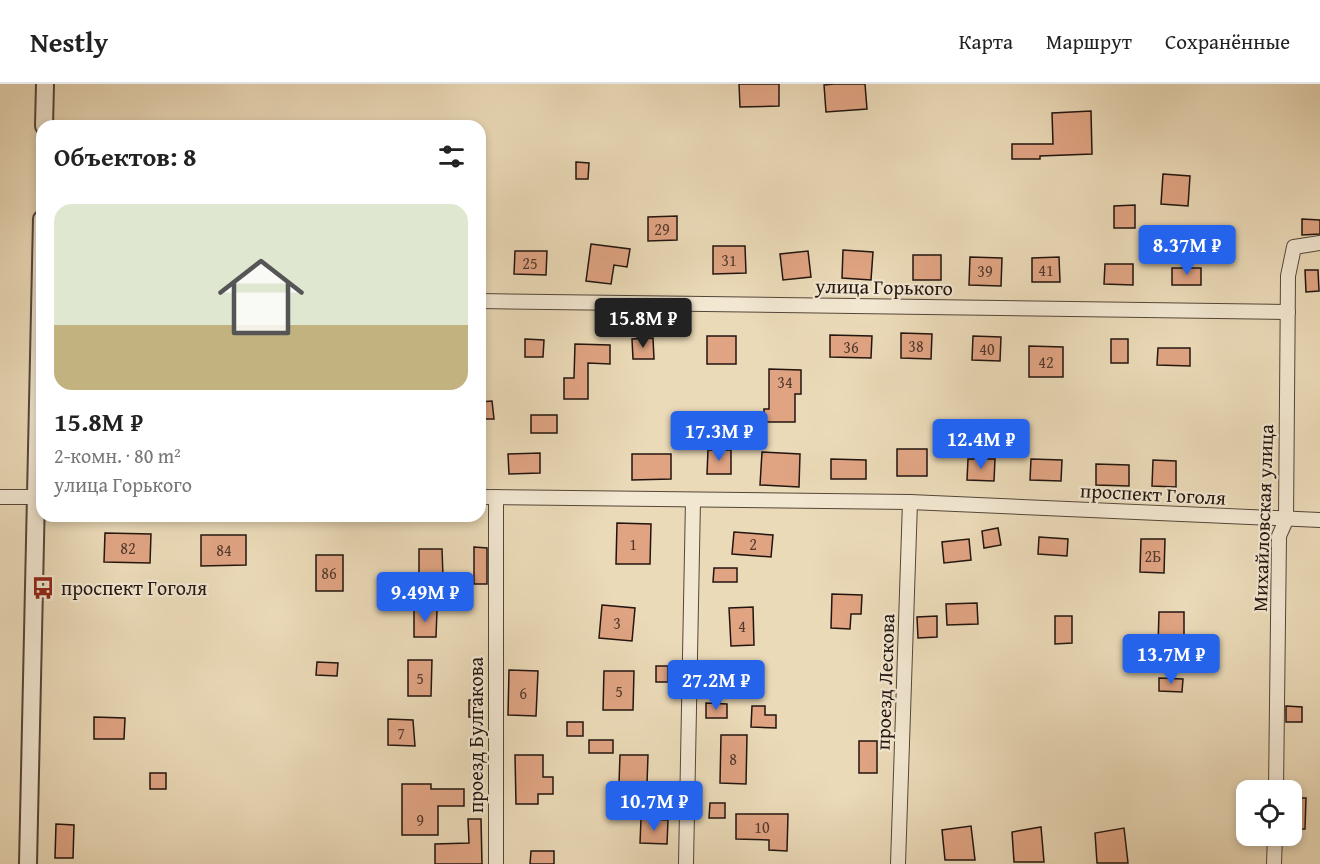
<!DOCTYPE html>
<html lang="ru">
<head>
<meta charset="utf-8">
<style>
  body { margin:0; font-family:"Gentium Book Plus",serif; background:#f6f6f6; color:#222; height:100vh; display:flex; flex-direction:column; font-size:22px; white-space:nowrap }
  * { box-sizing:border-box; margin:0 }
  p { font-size:20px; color:#767676 }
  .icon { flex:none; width:33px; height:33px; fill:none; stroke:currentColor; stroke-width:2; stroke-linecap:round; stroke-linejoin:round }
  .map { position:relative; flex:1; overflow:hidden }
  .details { position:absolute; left:36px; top:36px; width:450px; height:402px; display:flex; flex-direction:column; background:#fff; border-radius:18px; box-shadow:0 3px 9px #0003 }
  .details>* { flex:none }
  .buttons { position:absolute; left:1236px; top:696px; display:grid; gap:12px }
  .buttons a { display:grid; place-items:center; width:66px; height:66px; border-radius:12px; background:#fff; box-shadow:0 3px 9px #0003; font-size:30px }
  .price { position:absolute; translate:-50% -51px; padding:0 14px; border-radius:6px; background:#2563eb; color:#fff; font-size:20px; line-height:39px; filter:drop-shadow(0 2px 3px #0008) }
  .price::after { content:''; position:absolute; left:50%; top:36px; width:18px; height:14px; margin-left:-9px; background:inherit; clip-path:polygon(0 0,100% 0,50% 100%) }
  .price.on { background:#222; color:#fff }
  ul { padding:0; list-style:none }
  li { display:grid; align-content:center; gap:12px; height:318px; padding:0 18px }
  li span { display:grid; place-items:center; height:186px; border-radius:18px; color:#555 }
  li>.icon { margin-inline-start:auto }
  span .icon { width:108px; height:108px; fill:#fffc; stroke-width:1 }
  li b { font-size:26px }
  h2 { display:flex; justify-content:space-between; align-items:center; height:72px; padding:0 18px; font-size:26px }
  header { display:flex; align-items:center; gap:36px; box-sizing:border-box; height:84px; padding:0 30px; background:#fff; border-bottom:2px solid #e0e0e0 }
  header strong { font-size:28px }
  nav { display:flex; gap:33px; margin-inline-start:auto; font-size:21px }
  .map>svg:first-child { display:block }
  .building { fill:#e0a483; stroke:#22150f; stroke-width:1.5 }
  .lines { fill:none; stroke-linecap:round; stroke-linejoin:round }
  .minor-casing { stroke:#544639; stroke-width:16 }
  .tertiary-casing { stroke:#544639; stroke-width:20 }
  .minor { stroke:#f2e7d1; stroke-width:14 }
  .tertiary { stroke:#f2e7d1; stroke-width:16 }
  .labels { text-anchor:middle; stroke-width:4.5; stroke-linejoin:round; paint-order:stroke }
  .number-label { font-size:16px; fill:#52392c }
  .street-label { font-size:20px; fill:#22150f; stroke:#f2e7d1 }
  .poi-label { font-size:20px; fill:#22150f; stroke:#f2e7d1; text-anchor:start }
</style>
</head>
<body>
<header>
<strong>Nestly</strong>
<nav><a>Карта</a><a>Маршрут</a><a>Сохранённые</a></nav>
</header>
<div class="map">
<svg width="1320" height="780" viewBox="0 0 1320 780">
  <rect width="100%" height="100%" fill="#ebdab8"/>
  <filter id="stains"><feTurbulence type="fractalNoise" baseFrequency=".00333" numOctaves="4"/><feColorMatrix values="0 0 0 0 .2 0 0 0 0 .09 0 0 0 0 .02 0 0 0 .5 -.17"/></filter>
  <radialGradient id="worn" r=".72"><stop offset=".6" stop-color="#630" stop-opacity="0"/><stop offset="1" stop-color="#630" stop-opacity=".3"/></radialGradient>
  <!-- building -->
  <g class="building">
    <path d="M739 0H779V22L740 23Z"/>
    <path d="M834 0H865L867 25 826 28 824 1Z"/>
    <path d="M1091 27 1092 70 1040 72V75H1012V60H1053L1052 29Z"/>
    <path d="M576 78 589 79 588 95H576Z"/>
    <path d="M1163 90 1190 92 1188 122 1161 120Z"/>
    <path d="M1135 121V144H1114V122Z"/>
    <path d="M677 132V156L648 157V133Z"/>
    <path d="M1302 135 1320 136V150L1302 151Z"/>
    <path d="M591 160 630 165 627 183 614 181 611 200 586 197Z"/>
    <path d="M713 162H745L746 189 713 190Z"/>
    <path d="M843 166 873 168 871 196 842 194Z"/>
    <path d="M515 167H547L546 191 514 190Z"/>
    <path d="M808 167 811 193 783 196 780 170Z"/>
    <rect x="913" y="171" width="28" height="25"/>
    <path d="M970 173 1002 174 1001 202 969 201Z"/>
    <path d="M1059 173 1060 198H1032V174Z"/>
    <path d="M1105 180H1133V201L1104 200Z"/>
    <rect x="1172" y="184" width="29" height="17"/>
    <path d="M1305 186H1318L1319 207 1306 208Z"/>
    <path d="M901 249 932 250 931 275 901 274Z"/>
    <path d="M830 251 872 252 871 274 830 273Z"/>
    <rect x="707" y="252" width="29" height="28"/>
    <path d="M973 252 1001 253 1000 277 972 276Z"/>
    <path d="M653 254 654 275H633L632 255Z"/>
    <path d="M525 255 544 256 543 273H525Z"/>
    <rect x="1111" y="255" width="17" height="24"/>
    <path d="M575 260 610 261V280L588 279V315H564V294H574Z"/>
    <path d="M1029 262 1063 263V293H1029Z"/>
    <path d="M1158 264H1190V282L1157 281Z"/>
    <path d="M769 285 801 286V310H795V338H764V325H769Z"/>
    <path d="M492 317 494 335H480V318Z"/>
    <rect x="531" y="331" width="26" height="18"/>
    <rect x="897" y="365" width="30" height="27"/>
    <path d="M708 366H731V390H707Z"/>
    <path d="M762 368 800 370 799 403 760 401Z"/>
    <path d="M540 369V389L509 390 508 370Z"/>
    <path d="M632 370H671V395L632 396Z"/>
    <path d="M831 375 866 376V395H831Z"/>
    <path d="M968 375H995L994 397 967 396Z"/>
    <path d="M1031 375 1062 376 1061 397 1030 396Z"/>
    <path d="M1153 376 1176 377V403L1152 402Z"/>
    <path d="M1096 380 1129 381V402L1096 401Z"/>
    <path d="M617 439 651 440 650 480H616Z"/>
    <path d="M998 444 1001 461 984 464 982 447Z"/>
    <path d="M734 448 773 451 771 473 732 470Z"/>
    <path d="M105 449 151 450 150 479 104 478Z"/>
    <path d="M201 451H246V481L201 482Z"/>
    <path d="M1039 453 1068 455 1067 472 1038 470Z"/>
    <path d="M969 455 971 476 944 479 942 458Z"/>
    <path d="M1141 455H1165L1164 489 1140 488Z"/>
    <path d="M474 463 487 464V500H474Z"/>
    <path d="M419 465H442L443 493H419Z"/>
    <rect x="316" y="471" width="27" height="36"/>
    <path d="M714 484H737V498H713Z"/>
    <path d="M832 510 862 511 861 530H851L850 545 831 544Z"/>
    <path d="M977 519 978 540 947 541 946 520Z"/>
    <path d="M602 521 635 524 632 557 599 554Z"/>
    <path d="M753 523 754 561 731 562 729 524Z"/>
    <path d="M414 526H437L436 553H414Z"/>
    <path d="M1159 528H1184V562H1158Z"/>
    <path d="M937 532V553L918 554 917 533Z"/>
    <path d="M1055 532H1072V559L1055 560Z"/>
    <path d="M408 576H432L431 612H408Z"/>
    <path d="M317 578 338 579 337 592 316 591Z"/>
    <rect x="656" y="582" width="12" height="16"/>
    <path d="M509 586 538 587 536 632 508 631Z"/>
    <path d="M604 587H634L633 626H603Z"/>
    <path d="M1159 594 1183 595 1182 608 1159 607Z"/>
    <path d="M469 616H481L482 633H469Z"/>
    <path d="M706 619 727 620V634H706Z"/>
    <path d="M752 622H765V631H776V644L751 643Z"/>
    <path d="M1286 622 1302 623V638H1286Z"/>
    <path d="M94 633 125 634 124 655H94Z"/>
    <path d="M388 635 413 636 415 662 388 661Z"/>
    <rect x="567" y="638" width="16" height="14"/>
    <path d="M721 651H747L746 700 720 699Z"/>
    <rect x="589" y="656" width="24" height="13"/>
    <rect x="859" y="657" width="18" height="32"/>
    <path d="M515 671H543V693H553V710H538V720H516Z"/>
    <path d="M620 671H648L647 700H619Z"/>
    <rect x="150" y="689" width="16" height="16"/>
    <path d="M402 700H431V705H464V722H438V751H402Z"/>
    <path d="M1292 714H1306L1305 745H1292Z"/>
    <path d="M710 719H725V734H709Z"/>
    <path d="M736 730H788L787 767 769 766V756L736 755Z"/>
    <path d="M468 735H481L482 780H435V760L469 759Z"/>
    <path d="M641 735 668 736 667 760 640 759Z"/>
    <path d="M56 740 74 741 73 774H55Z"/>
    <path d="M971 742 975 776H945L942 746Z"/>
    <path d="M1041 743 1044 778H1014L1012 748Z"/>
    <path d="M1124 744 1128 779H1097L1095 749Z"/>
    <path d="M531 767H554V780H530Z"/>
  </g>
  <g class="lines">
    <!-- minor casing -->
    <g class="minor-casing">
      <g id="minor">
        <path d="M480 217 1288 228"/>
        <path d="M0 413H42"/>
        <path d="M480 413 910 418 1320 436"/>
        <path d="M496 413V780"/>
        <path d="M1276 706 1279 452 1286 436 1288 192 1294 163 1320 159"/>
        <path d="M686 780 693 416"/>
        <path d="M898 780 910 418"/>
        <path d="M1274 780 1275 752"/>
      </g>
    </g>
    <!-- tertiary casing -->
    <g class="tertiary-casing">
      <g id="tertiary">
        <path d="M44 42 45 0"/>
        <path d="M28 780 42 135"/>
      </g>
    </g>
    <!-- minor -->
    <use href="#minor" class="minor"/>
    <!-- tertiary -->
    <use href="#tertiary" class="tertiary"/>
  </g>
  <!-- icons -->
  <defs>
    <g id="bus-bare" transform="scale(1.8)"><path d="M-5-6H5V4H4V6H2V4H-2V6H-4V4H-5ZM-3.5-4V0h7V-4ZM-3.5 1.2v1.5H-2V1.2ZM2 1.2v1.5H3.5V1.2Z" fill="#8f2418" stroke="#f2e7d1" stroke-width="2.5" paint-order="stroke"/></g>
  </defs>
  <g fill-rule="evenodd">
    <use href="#bus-bare" x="43" y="504"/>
  </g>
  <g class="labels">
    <!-- number labels -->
    <g class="number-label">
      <text x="662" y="151">29</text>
      <text x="729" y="182">31</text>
      <text x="530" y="185">25</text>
      <text x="1046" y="192">41</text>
      <text x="985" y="193">39</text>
      <text x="916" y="268">38</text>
      <text x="851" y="269">36</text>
      <text x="987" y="271">40</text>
      <text x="1046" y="284">42</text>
      <text x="785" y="304">34</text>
      <text x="633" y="466">1</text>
      <text x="753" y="466">2</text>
      <text x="128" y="470">82</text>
      <text x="224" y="472">84</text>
      <text x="1153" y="478">2Б</text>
      <text x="329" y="495">86</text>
      <text x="617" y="545">3</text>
      <text x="742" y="548">4</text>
      <text x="420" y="600">5</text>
      <text x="619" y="613">5</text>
      <text x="523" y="615">6</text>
      <text x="401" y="655">7</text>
      <text x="733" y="681">8</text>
      <text x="420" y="742">9</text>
      <text x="762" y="749">10</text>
    </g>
    <!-- street labels -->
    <g class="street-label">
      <text transform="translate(884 203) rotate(1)" y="7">улица Горького</text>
      <text transform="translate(1153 410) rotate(3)" y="7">проспект Гоголя</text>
      <text transform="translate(1263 434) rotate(-88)" y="7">Михайловская улица</text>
      <text transform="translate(885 598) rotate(-88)" y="7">проезд Лескова</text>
      <text transform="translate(476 651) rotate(-90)" y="7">проезд Булгакова</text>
    </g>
    <!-- poi labels -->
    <g class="poi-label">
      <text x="61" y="511">проспект Гоголя</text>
    </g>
  </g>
  <rect width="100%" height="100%" filter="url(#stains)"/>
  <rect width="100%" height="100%" fill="url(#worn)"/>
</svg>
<div class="buttons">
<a><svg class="icon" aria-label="locate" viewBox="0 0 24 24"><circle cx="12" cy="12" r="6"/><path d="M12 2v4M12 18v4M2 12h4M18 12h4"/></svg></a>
</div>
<b class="price" style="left:1187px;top:192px">8.37M ₽</b>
<b class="price on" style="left:643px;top:265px">15.8M ₽</b>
<b class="price" style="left:719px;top:378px">17.3M ₽</b>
<b class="price" style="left:981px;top:386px">12.4M ₽</b>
<b class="price" style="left:425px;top:539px">9.49M ₽</b>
<b class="price" style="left:1171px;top:601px">13.7M ₽</b>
<b class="price" style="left:716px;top:627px">27.2M ₽</b>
<b class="price" style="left:654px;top:748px">10.7M ₽</b>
<section class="details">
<h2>Объектов: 8<svg class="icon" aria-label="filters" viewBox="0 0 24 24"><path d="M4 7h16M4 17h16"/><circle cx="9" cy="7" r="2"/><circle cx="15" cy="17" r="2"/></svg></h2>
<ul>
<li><span style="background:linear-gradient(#dfe7d0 65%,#c2b280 0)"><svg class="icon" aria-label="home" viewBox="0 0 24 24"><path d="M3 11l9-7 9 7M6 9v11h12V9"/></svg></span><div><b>15.8M ₽</b><p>2-комн. · 80 m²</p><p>улица Горького</p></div></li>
</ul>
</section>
</div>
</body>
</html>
